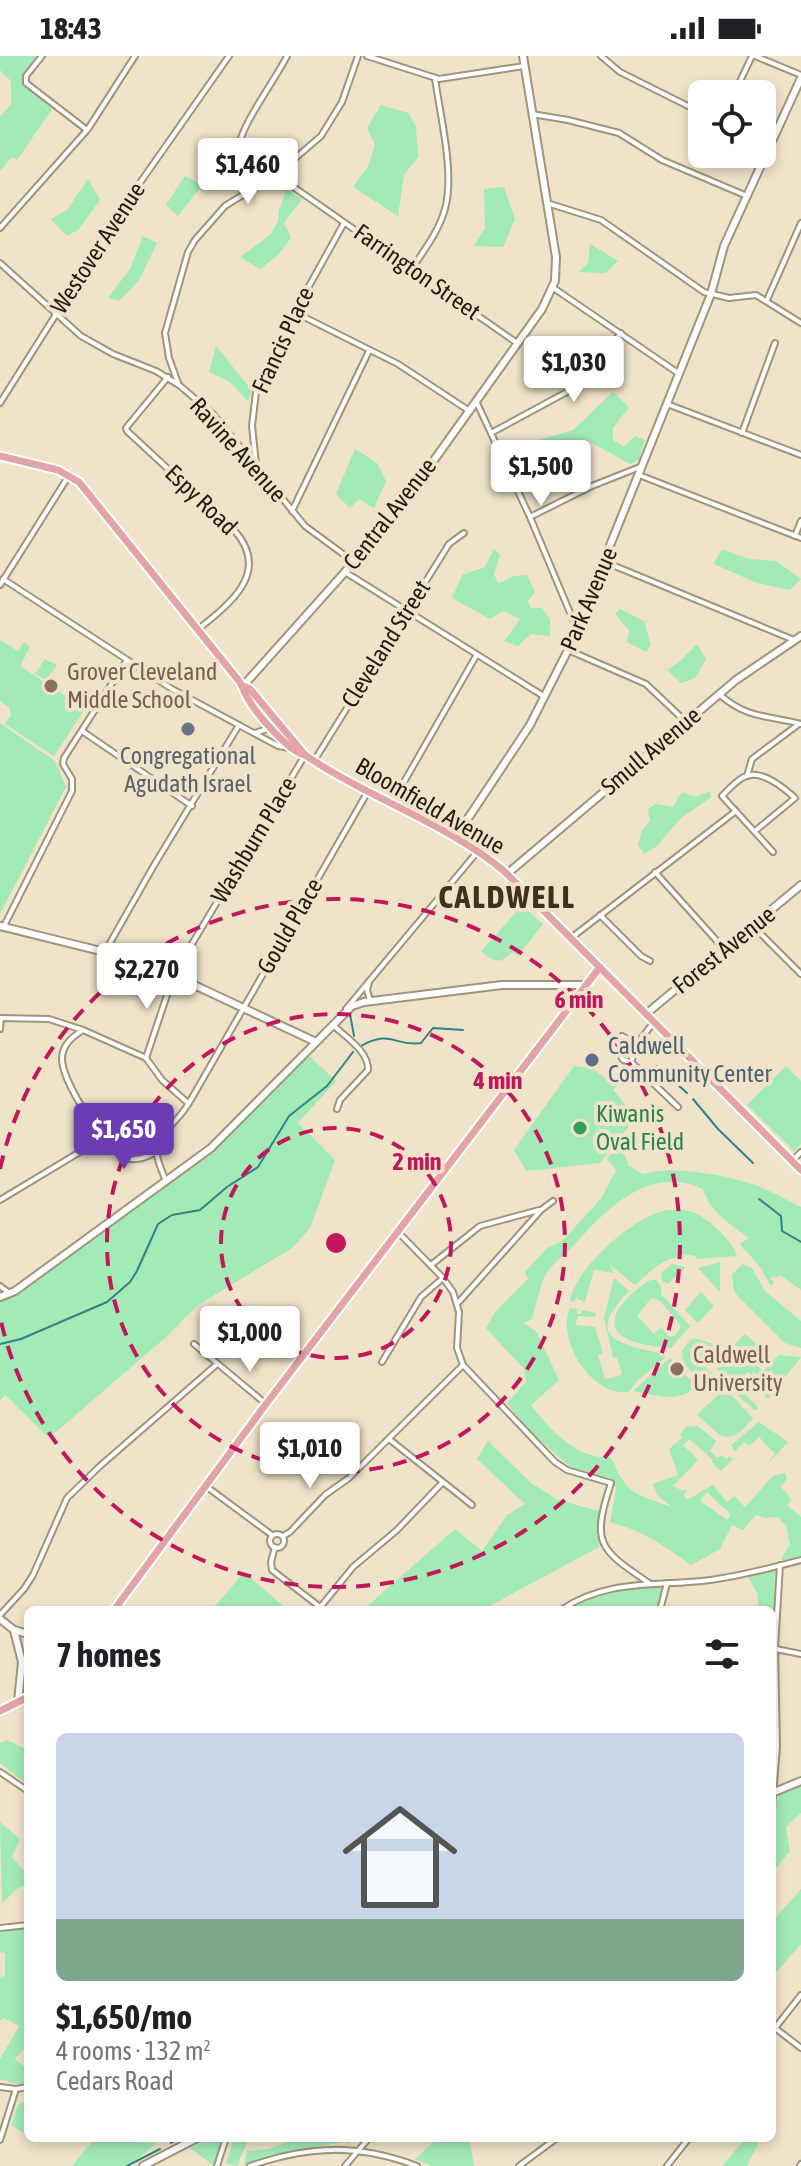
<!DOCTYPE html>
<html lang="en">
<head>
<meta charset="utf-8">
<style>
  body { margin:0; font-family:"Asap Condensed",sans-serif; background:#f2f2f2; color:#202124; height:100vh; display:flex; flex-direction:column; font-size:30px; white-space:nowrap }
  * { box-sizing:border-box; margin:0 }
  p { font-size:26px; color:#757577 }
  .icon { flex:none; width:44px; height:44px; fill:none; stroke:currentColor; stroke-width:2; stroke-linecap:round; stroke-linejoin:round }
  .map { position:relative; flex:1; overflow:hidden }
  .side { position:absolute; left:24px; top:1550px; width:752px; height:536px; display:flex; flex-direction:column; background:#fff; border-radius:12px; box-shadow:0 4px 12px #0003 }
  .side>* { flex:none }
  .controls { position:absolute; left:688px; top:24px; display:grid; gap:16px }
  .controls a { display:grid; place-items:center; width:88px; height:88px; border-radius:12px; background:#fff; box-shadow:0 4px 12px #0003; font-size:40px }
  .price { position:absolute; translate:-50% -68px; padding:0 18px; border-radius:8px; background:#fff; color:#222; font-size:26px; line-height:52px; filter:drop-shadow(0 2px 4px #0008) }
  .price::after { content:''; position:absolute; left:50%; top:48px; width:24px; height:18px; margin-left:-12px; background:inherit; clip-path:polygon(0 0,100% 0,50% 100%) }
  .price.on { background:#6c3cb3; color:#fff }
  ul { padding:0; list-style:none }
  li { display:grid; align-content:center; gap:16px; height:424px; padding:0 32px }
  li+li { border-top:2px solid #e0e0e0 }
  li span { display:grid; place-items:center; height:248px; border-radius:12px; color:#555 }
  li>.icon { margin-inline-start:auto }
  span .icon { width:144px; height:144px; fill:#fffc; stroke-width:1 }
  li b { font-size:34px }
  h2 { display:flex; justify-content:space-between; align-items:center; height:96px; padding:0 32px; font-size:34px }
  .status { display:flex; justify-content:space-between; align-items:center; height:56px; padding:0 40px; background:#fff; direction:ltr }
  .status svg { height:22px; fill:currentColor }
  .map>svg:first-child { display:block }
  .green { fill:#a2eab6; fill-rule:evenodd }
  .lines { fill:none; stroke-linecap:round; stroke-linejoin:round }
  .stream { stroke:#318386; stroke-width:2 }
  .street-casing { stroke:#a0957c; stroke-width:8 }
  .secondary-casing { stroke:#a0957c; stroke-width:10 }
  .primary-casing { stroke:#fff; stroke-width:11 }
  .street { stroke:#fff; stroke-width:4 }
  .secondary { stroke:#fff; stroke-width:6 }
  .primary { stroke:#e3a4a7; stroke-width:7 }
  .ring { fill:none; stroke:#c2185b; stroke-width:4; stroke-dasharray:14 10 }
  .education-dot { fill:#8d6e63; stroke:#efe3c9; stroke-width:3 }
  .worship-dot { fill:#6b7280; stroke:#efe3c9; stroke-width:3 }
  .service-dot { fill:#5c6f8a; stroke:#efe3c9; stroke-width:3 }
  .leisure-dot { fill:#2e9e5b; stroke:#efe3c9; stroke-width:3 }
  .labels { text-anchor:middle; stroke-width:8; stroke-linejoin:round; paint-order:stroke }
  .street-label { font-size:24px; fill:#221d14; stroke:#efe3c9 }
  .education-label { font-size:24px; fill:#785e54; stroke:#efe3c9; text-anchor:start }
  .worship-label { font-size:24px; fill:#5b616d; stroke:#efe3c9 }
  .service-label { font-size:24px; fill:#4e5e75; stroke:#efe3c9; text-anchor:start }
  .leisure-label { font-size:24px; fill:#27864d; stroke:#efe3c9; text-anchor:start }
  .district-label { font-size:32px; font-weight:bold; letter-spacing:2px; fill:#3c321d; stroke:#efe3c9 }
  .centre { fill:#c2185b; stroke:#efe3c9; stroke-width:4 }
  .ring-label { font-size:24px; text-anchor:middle; font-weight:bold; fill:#c2185b; stroke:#efe3c9; stroke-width:8; stroke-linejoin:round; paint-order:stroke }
</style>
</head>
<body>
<div class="status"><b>18:43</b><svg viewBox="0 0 49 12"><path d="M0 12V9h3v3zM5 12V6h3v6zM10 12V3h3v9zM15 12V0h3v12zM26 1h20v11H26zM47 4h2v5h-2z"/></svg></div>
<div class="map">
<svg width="801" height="2110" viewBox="0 0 801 2110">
  <rect width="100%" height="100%" fill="#efe3c9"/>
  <!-- green -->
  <g class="green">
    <path d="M0 0H38L22 24 24 29 52 53 17 104 12 101 0 115V61L11 48V25L0 14Z"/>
    <path d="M381 49 408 57 416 71 418 101 404 119 398 160 353 131 368 110 375 89 367 72Z"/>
    <path d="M185 120 202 129 178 160 166 149Z"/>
    <path d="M88 123 100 144 78 174 67 180 51 163 67 154Z"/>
    <path d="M504 131 515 163 503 191 474 190 485 172 484 133Z"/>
    <path d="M287 133 302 143 284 167 291 182 278 199 260 213 240 201 270 179 278 165 279 154Z"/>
    <path d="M143 180 157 187 139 224 119 245 108 242 130 213Z"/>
    <path d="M590 188 618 205 605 217 579 216 588 207Z"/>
    <path d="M216 290C230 305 237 319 252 333L248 345 230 326 209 316Z"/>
    <path d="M613 336 629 351 613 372V384L624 391 635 380 645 384 639 404 630 408 590 386 563 395 540 421 519 390 573 374Z"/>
    <path d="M355 393 377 407 386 425 374 452 359 443 350 452 336 438Z"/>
    <path d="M494 493 500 499 494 518 498 528 514 520 527 519 535 536 528 545 531 552H542L550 563V580L531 578 518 590 504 585 520 563 503 555 490 563 452 542 462 519 485 511Z"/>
    <path d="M722 493 749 503 776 505 801 523 790 534 757 527 714 508Z"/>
    <path d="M620 553 644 565 651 589 646 596 627 586 629 574 615 558Z"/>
    <path d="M0 584 18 595 24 586 30 591 20 610 85 653 54 700 5 668 11 659 9 651 0 645Z"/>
    <path d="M697 588 706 603 695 622 681 627 667 614 679 606Z"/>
    <path d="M45 603 57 609 46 624 35 618Z"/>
    <path d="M0 667 55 705 66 731 0 858Z"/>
    <path d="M710 735 711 741 681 762 657 790 644 798 638 789 642 774 650 765 648 753 656 748 673 751 682 736 696 741Z"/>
    <path d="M522 850 543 868 518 900 512 896C500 909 494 906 481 895Z"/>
    <path d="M308 999 336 1025 298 1067 335 1104 310 1172 292 1192 198 1249 165 1282 49 1382 5 1339 0 1344V1244L15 1240 219 1090Z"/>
    <path d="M574 1010 593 1013 610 1026 618 1019 623 1025 613 1034 636 1061 600 1107 526 1115 514 1094Z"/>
    <path d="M786 1010 801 1025V1088L794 1095 747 1049Z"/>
    <path d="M615 1093 624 1097 629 1110 643 1118C673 1109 725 1119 755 1129 771 1135 786 1144 801 1151V1234L780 1219 777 1222 773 1220 770 1223 774 1226 771 1230 760 1211 740 1188 749 1182C730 1168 710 1156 703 1133 650 1108 607 1152 575 1188 566 1198 551 1208 545 1220 539 1233 536 1249 532 1263L523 1267 536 1275 559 1324 531 1349C550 1374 577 1404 611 1401 626 1438 636 1439 672 1451L657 1439 653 1428 678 1419 669 1393 683 1381 680 1379 686 1371 698 1370 716 1385 710 1395 717 1402 721 1399 726 1403 729 1400 733 1403 721 1415 712 1406 713 1404 689 1383 683 1389 698 1404 673 1430 683 1435 686 1433 687 1435 683 1439 687 1444 713 1429 727 1446 734 1440 745 1451 773 1420 785 1417 787 1423 780 1430 792 1444 787 1449 801 1461V1501L787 1506 781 1503 790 1488 786 1470 778 1461 765 1462 756 1459 743 1474 732 1469 720 1493 691 1509C665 1490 641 1474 610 1466L616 1433 612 1423 569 1410 528 1373 507 1347 526 1326 524 1313 486 1272 495 1256 528 1223 525 1216 547 1192 562 1185 601 1143 616 1114 607 1103ZM707 1436 731 1459 727 1464 700 1445Z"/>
    <path d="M667 1154C676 1154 687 1153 695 1157 709 1163 733 1185 737 1200L696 1203V1200L681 1198V1201C662 1202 649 1217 635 1229L610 1209 614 1217 594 1214 584 1248 583 1245 576 1242 574 1246 570 1245C575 1212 634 1160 667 1154Z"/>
    <path d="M720 1206V1236L698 1212Z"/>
    <path d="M672 1208 686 1211 668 1228 662 1225 661 1217Z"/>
    <path d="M742 1208 752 1212 765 1235 801 1265V1292L785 1287 734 1236 732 1219Z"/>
    <path d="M614 1222 629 1235C586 1280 613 1287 660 1297V1300L666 1301 637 1325 629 1336C592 1341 556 1284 570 1252L577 1253V1258H581L582 1254 596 1257 595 1261 578 1260 575 1269 595 1271 603 1297 598 1299 605 1323 622 1319 617 1301H613L604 1262Z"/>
    <path d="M651 1224H656L661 1231V1238L690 1270 671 1292C658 1291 631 1288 621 1279 600 1261 636 1232 651 1224ZM651 1242 659 1244 681 1270 676 1279 670 1281 661 1272 654 1278 637 1260Z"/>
    <path d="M701 1236 714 1250 698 1267 685 1254Z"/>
    <path d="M745 1278 762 1293 751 1303 763 1315 779 1299 801 1301 768 1343 752 1327 757 1319 754 1316 751 1319 748 1316 733 1327 757 1350 758 1353 754 1354 728 1330 715 1334C705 1330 683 1311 682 1299 682 1291 688 1287 693 1282L714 1288 719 1293 708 1304 703 1299 698 1303 717 1323 722 1318 717 1313 730 1300 735 1305 741 1301 732 1291Z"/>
    <path d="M670 1302 696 1330C680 1348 655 1339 633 1335Z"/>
    <path d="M726 1337 730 1338 753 1362C744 1372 736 1384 721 1380L697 1359 719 1338Z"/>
    <path d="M759 1366 788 1386 764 1412 775 1398 759 1381 749 1390 744 1386 735 1395 731 1389Z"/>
    <path d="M488 1385 531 1427 558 1444 599 1455V1491L482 1554H363L455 1473 482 1495 507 1459 525 1448 477 1403Z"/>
    <path d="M775 1514 772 1593V1554H759L757 1537 748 1521Z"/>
    <path d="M244 1516 282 1549 278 1554H212Z"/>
    <path d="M664 1529 658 1554H565C595 1535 629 1531 664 1529Z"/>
    <path d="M7 1684 28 1694V1729L0 1707V1687Z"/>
    <path d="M801 1727V1757L786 1771 790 1795 772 1817V1764L779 1738Z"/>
    <path d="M0 1766 20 1783 12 1801 28 1820V1827L15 1834 2 1848Z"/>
    <path d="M801 1833V1888L772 1921V1866Z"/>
    <path d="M28 1872V1988L15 2003 28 2014V2026L20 2029 0 2023V2003L19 1970 4 1962 0 1964V1921L5 1920V1897L0 1896V1876Z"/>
    <path d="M25 2045 28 2047V2080L11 2069 18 2049Z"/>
    <path d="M95 2082H135L139 2086 156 2087 130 2110H72Z"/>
    <path d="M208 2082H222L214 2110 190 2092Z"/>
    <path d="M234 2082H249L237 2110 226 2107Z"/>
    <path d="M297 2082H350V2088L344 2086 271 2099 244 2109 247 2095 269 2093Z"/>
    <path d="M435 2082H473L470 2086 474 2110H432L415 2103 436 2084Z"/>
    <path d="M746 2082H761L747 2110H722Z"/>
  </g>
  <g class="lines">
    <!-- stream -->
    <g class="stream">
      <path d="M350 958 354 980"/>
      <path d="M361 990C391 973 395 991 421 987L433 972 463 974"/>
      <path d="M657 1010 687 1037"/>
      <path d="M693 1043 718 1073 753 1107"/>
      <path d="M759 1143 781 1160 782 1175 801 1186"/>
      <path d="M0 1288 21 1283 107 1246 130 1226 137 1215 158 1168 172 1159 200 1154 227 1131 258 1111 289 1060 327 1030 353 996"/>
      <path d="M171 2087 180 2082"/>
      <path d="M127 2110 160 2093"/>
    </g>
    <!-- street casing -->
    <g class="street-casing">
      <g id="street">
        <path d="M42 0 26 20V27L87 74"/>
        <path d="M287 0C276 23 238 73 239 93L517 287"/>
        <path d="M367 0 439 23 524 10"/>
        <path d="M601 0 620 16 702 57"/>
        <path d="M755 0 801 19"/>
        <path d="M734 38 752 0"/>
        <path d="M532 58 568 64 619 77 662 104 747 140"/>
        <path d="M547 147 601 164 704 236 729 242 756 239 801 267"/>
        <path d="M0 172 88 73 135 0"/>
        <path d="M0 207 81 280 113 298 156 315 179 329 213 358 305 470 354 506"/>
        <path d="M412 213C424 194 439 175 445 153 455 116 440 60 435 22"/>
        <path d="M552 231 678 317"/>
        <path d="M767 244 801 167"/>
        <path d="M294 256 398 308 468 354"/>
        <path d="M168 321 126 372 127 375 234 474C272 516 230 548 197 574"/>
        <path d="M178 327 169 302 165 277 188 196 195 184 225 150 277 118 321 80 342 46 358 0"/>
        <path d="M476 345 530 461 576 571"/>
        <path d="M0 347 130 141 229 0"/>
        <path d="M667 348 801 399"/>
        <path d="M491 377 578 330 621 277"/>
        <path d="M742 377 775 287"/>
        <path d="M256 408 252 370 256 336 278 286 344 167"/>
        <path d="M639 419 801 482"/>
        <path d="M292 455 369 295"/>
        <path d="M530 461 592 430 640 411"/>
        <path d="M795 480 801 465"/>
        <path d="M605 506 794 584"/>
        <path d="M345 516 545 641"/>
        <path d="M3 523 172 633 278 690 290 692"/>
        <path d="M0 529 68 421"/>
        <path d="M568 594 646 628 686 666"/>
        <path d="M719 638C747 663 767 659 801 668"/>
        <path d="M82 675 192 750"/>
        <path d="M255 677 279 669"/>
        <path d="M314 705 449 488 464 477"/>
        <path d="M747 720 752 703 799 668"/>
        <path d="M392 747 476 600"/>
        <path d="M755 775 795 742C783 731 759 711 742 722 735 726 728 734 722 740L773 796"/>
        <path d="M655 816 725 894"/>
        <path d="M600 859 641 900 650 905"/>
        <path d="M4 870 72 735V723L63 708 64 702 127 604"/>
        <path d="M754 871 801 918"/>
        <path d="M571 882 736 755"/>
        <path d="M106 894 153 811 239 669"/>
        <path d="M369 926 367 934 370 944"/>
        <path d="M346 953 478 795"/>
        <path d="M0 962 49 963 83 974"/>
        <path d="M334 970C346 981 369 996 368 1014L340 1044 337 1053"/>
        <path d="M0 973 1 963"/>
        <path d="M622 980 637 988"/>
        <path d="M615 990 623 1004 631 1006 678 1051"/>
        <path d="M617 991 625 996 634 994"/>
        <path d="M146 1002 174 918 305 699"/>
        <path d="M631 1006 637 988 654 966"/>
        <path d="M154 1097C145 1102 134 1106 124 1101 104 1090 62 1026 62 1003 62 989 72 981 83 974L146 1002 162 1024 188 1047"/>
        <path d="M792 1105 801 1096"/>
        <path d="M166 1125C143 1073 164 1087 189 1047L367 737"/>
        <path d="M0 1144 103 1082"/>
        <path d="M398 1176 443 1222 453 1236 459 1256 457 1292 463 1309 555 1406 567 1414 611 1427C591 1488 599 1493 649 1527"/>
        <path d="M431 1209 480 1170 539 1154"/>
        <path d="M0 1230 8 1236"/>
        <path d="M457 1248 541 1154 553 1145"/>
        <path d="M194 1288 266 1348"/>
        <path d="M382 1306 421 1241 443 1222"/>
        <path d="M389 1383 472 1449"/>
        <path d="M207 1431 272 1479"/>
        <circle cx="277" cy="1485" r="7"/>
        <path d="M283 1480 290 1476 325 1439 349 1422 463 1309"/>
        <path d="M275 1491 271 1506 272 1514 320 1551"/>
        <path d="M318 1554 353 1511 397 1474 442 1427"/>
        <path d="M561 1554C608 1522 658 1531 710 1524 741 1520 771 1512 801 1504"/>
        <path d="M660 1554 667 1527"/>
        <path d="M0 1559 24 1533 33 1519 67 1442 100 1410 216 1309"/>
        <path d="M776 1593 801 1598"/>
        <path d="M0 1716 28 1735"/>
        <path d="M772 1751 777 1691 775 1592 780 1509"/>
        <path d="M0 1872 28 1869"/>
        <path d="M775 1972 801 1992"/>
        <path d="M772 1976 801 1939"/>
        <path d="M0 2031 16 2033 28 2031"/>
        <path d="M0 2084 16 2033"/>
        <path d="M217 2110 226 2082"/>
        <path d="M250 2110C309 2089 358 2088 417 2110"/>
        <path d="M345 2110 369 2082"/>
        <path d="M519 2110 557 2082"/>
        <path d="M667 2110 689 2082"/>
        <path d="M800 2110 801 2108"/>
      </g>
    </g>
    <!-- secondary casing -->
    <g class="secondary-casing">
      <g id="secondary">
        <path d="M243 630 387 469 427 414 542 253 555 225 556 201 523 0"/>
        <path d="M455 782 530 669 568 594 711 238 724 190 801 22"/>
        <path d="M507 818 736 624 801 580"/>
        <path d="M0 870 145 906 316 986"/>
        <path d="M646 958 801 829"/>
        <path d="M0 1241 15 1235 211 1092 352 950 364 946 502 929H586"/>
        <path d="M0 1563 14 1574 28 1578"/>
        <path d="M14 1574 22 1606 18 1646"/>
        <path d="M772 1737 801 1725"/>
        <path d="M143 2110 197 2082"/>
      </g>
    </g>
    <!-- primary casing -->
    <g class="primary-casing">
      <g id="primary">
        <path d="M0 400 58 414 79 426 239 625C242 629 243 633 245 637 252 653 288 696 305 699 368 742 445 766 504 815L801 1114"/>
        <path d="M243 630 250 633 305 699"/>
        <path d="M114 1554 266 1348 600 911"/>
        <path d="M0 1655 28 1641"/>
      </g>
    </g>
    <!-- street -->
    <use href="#street" class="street"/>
    <!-- secondary -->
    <use href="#secondary" class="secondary"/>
    <!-- primary -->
    <use href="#primary" class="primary"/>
  </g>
  <!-- distance rings -->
  <g class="ring">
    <circle cx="336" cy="1187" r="115"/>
    <circle cx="336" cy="1187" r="229"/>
    <path d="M0 1113A344 344 0 1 1 0 1261"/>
  </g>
  <!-- markers -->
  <g class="education-dot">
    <circle cx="51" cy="630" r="8"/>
    <circle cx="677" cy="1313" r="8"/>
  </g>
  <circle class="worship-dot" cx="188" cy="673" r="8"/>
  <circle class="service-dot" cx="592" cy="1004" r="8"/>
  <circle class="leisure-dot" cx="580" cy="1072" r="8"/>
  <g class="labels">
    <!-- street labels -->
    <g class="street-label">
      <text transform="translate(98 192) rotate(-57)" y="8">Westover Avenue</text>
      <text transform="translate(417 216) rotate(35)" y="8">Farrington Street</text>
      <text transform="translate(283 284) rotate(-65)" y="8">Francis Place</text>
      <text transform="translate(238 394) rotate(48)" y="8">Ravine Avenue</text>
      <text transform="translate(201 444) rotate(44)" y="8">Espy Road</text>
      <text transform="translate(390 458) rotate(-52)" y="8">Central Avenue</text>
      <text transform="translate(589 543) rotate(-67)" y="8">Park Avenue</text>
      <text transform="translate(386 588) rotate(-58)" y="8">Cleveland Street</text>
      <text transform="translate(651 695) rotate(-40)" y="8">Smull Avenue</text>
      <text transform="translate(430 750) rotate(30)" y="8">Bloomfield Avenue</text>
      <text transform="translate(254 784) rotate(-59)" y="8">Washburn Place</text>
      <text transform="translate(290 870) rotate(-60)" y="8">Gould Place</text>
      <text transform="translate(724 894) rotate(-39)" y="8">Forest Avenue</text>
    </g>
    <!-- education labels -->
    <g class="education-label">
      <text x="67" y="624">Grover Cleveland<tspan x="67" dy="28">Middle School</tspan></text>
      <text x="693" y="1307">Caldwell<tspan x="693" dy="28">University</tspan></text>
    </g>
    <!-- worship labels -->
    <g class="worship-label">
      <text x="188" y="708">Congregational<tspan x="188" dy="28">Agudath Israel</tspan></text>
    </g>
    <!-- service labels -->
    <g class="service-label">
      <text x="608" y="998">Caldwell<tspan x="608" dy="28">Community Center</tspan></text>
    </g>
    <!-- leisure labels -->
    <g class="leisure-label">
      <text x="596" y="1066">Kiwanis<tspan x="596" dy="28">Oval Field</tspan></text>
    </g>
    <!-- district labels -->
    <g class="district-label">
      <text x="507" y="852">CALDWELL</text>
    </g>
  </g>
  <circle cx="336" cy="1187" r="12" class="centre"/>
  <g class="ring-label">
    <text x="579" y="952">6 min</text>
    <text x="498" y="1033">4 min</text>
    <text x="417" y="1114">2 min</text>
  </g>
</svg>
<div class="controls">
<a><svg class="icon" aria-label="locate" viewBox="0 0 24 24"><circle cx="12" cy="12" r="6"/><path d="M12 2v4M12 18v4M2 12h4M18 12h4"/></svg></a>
</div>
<b class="price" style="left:248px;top:150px">$1,460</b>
<b class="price" style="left:574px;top:348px">$1,030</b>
<b class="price" style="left:541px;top:452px">$1,500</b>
<b class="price" style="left:147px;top:955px">$2,270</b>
<b class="price on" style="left:124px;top:1115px">$1,650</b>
<b class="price" style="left:250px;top:1318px">$1,000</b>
<b class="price" style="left:310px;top:1434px">$1,010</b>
<section class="side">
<h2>7 homes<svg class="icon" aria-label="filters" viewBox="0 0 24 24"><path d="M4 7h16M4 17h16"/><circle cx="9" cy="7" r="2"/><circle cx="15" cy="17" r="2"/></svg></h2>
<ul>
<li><span style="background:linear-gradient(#c9d6e8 75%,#7fa58c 0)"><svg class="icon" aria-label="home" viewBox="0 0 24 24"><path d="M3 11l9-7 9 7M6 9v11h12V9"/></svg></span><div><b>$1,650/mo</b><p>4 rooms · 132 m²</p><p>Cedars Road</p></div></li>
</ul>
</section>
</div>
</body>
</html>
